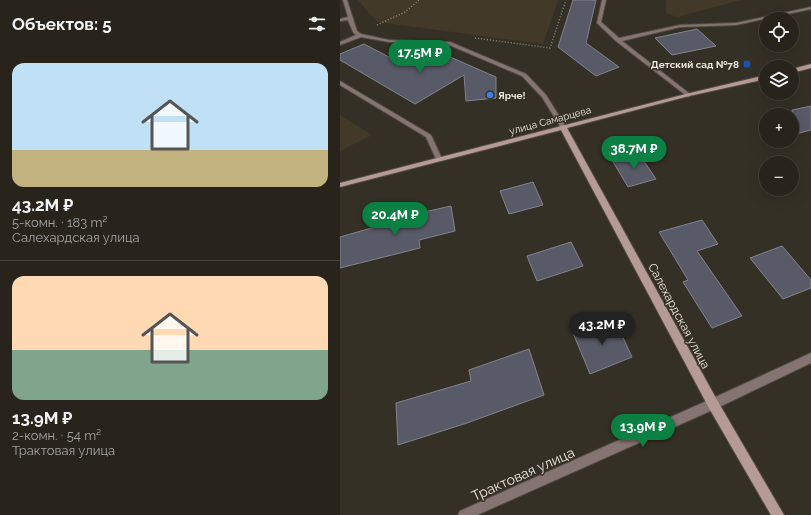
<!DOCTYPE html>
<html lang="ru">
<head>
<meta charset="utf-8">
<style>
  body { margin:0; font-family:Raleway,sans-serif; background:#343029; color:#f1f3f6; height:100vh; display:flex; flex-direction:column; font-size:15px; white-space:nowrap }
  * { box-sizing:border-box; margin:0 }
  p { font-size:13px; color:#a5a4a3 }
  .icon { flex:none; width:22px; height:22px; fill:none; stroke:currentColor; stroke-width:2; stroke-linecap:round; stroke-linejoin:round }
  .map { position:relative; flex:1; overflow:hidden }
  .panel { display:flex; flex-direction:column; background:#28241c; width:340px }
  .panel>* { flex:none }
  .buttons { position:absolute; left:419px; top:12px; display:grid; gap:8px }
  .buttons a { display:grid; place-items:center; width:40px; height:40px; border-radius:50%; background:#28241c; box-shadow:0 4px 16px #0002,0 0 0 1px #44413b; font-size:20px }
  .price { position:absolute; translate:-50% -34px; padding:0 9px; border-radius:14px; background:#0b8043; color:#fff; font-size:13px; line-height:26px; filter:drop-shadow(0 1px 2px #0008) }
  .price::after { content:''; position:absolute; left:50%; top:24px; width:12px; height:9px; margin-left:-6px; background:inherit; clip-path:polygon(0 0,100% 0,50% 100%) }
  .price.selected { background:#222; color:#fff }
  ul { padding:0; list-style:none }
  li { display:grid; align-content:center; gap:8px; height:212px; padding:0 12px }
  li+li { border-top:1px solid #44413b }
  li span { display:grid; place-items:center; height:124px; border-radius:12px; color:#555 }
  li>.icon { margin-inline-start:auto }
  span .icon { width:72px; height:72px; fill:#fffc; stroke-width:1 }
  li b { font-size:17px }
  h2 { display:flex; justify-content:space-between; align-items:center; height:48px; padding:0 12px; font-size:17px }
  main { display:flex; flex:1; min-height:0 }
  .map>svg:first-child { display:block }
  .built { fill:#423928 }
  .building { fill:#595a67; stroke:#828390 }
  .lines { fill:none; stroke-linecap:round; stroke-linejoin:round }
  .lane-casing { stroke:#524d43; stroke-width:2 }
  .street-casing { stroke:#524d43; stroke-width:2 }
  .secondary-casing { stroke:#524d43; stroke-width:2 }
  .path { stroke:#8b877d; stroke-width:1.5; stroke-dasharray:1 2; stroke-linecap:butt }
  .lane { fill:#867472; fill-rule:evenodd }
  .street { fill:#867472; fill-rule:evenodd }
  .secondary { fill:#b69a96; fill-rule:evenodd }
  .transit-dot { fill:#1a4fb4; stroke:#353025; stroke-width:1.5 }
  .shop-dot { fill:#3f7fe0; stroke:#353025; stroke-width:1.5 }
  .labels { text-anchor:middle; stroke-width:3; stroke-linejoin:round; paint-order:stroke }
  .far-poi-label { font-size:10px; font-weight:bold; fill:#eae6df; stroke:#353025; text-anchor:end }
  .far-street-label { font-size:10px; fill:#eae6df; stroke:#353025 }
  .street-label { font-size:12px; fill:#eae6df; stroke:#353025 }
  .near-street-label { font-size:14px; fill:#eae6df; stroke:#353025 }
</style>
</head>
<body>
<main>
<section class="panel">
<h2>Объектов: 5<svg class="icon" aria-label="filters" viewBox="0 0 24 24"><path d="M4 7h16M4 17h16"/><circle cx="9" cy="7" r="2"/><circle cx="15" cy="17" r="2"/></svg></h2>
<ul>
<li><span style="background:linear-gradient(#bfe0f5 70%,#c2b280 0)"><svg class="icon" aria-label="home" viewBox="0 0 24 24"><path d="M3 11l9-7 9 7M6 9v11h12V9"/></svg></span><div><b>43.2M ₽</b><p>5-комн. · 183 m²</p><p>Салехардская улица</p></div></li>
<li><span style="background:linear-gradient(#ffd9b3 60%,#7fa58c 0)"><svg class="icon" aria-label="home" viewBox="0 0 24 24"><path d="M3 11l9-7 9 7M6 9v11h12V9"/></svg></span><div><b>13.9M ₽</b><p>2-комн. · 54 m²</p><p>Трактовая улица</p></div></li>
</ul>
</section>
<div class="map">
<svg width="471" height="515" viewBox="0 0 471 515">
  <rect width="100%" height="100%" fill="#353025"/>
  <!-- built -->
  <g class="built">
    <path d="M18 0H218L203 44 37 22Z"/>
    <path d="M326 0H401L337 17 326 13Z"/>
    <path d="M0 115 32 135 0 151Z"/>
  </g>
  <!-- building -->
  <g class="building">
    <path d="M233 0H256L246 43 279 67 256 76 218 47Z"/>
    <path d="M357 29 376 46 332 55 315 38Z"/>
    <path d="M24 44 66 66 94 50 156 77V98L126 101 124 75 75 104 0 60V54Z"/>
    <path d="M471 106V130L452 135V110Z"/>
    <path d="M299 154 316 179 288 187 272 160Z"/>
    <path d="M193 182 203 205 169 214 160 191Z"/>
    <path d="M111 206 115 231 79 240 80 248 0 268V237L35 227V223Z"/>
    <path d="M362 220 378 244 357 251 402 316 372 328 343 282 348 280 319 232Z"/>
    <path d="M231 242 243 266 197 281 187 256Z"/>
    <path d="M442 246 471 280V288L443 299 410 258Z"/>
    <path d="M274 318 292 357 250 374 233 333Z"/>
    <path d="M189 349 204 395 127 423 58 445 56 403 131 381 129 370Z"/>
  </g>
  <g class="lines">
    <!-- lane casing -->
    <g class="lane-casing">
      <g id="lane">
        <path d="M3 0H7L17 31 21 34 49 40 110 42 186 74 206 95 226 127 223 129 221 128 202 97 182 76 107 44 49 42 21 37 0 45V42L16 35 13 32 8 20 0 21V19L8 17Z"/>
        <path d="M262 0H266L261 22 279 38 340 25 396 23 471 7V9L396 25 340 27 282 41 350 94V96L348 97 276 41 257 23Z"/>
        <path d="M0 81 91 135 102 159 101 161H97L86 137 0 85Z"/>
      </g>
    </g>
    <!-- street casing -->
    <g class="street-casing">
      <path id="street" d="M471 353V363L377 408 137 515H118L120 511 369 400Z"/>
    </g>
    <!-- secondary casing -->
    <g class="secondary-casing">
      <g id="secondary">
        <path d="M471 64V68L452 73V69Z"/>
        <path d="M426 75V79L349 96 227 128 377 400 444 515H431L369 408 221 130 0 187V183L346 94Z"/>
      </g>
    </g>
    <!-- path -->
    <g class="path">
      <path d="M37 25 65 12 79 0"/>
      <path d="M135 38 210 48 226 0"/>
    </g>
    <!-- lane -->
    <use href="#lane" class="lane"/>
    <!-- street -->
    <use href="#street" class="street"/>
    <!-- secondary -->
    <use href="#secondary" class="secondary"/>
  </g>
  <!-- markers -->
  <rect class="transit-dot" x="403" y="60" width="8" height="8" rx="2"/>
  <circle class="shop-dot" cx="150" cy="95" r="4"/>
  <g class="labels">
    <!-- far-poi labels -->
    <g class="far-poi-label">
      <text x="399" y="68">Детский сад №78</text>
      <text x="158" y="99" text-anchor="start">Ярче!</text>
    </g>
    <!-- far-street labels -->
    <g class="far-street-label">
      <text transform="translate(210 120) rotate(-15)" y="4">улица Самарцева</text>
    </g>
    <!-- street labels -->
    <g class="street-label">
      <text transform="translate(339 316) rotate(62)" y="4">Салехардская улица</text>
    </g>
    <!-- near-street labels -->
    <g class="near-street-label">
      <text transform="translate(183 474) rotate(-24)" y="5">Трактовая улица</text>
    </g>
  </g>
</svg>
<div class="buttons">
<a><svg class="icon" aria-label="locate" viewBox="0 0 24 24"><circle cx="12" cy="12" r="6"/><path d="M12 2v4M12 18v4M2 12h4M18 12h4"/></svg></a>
<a><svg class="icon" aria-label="layers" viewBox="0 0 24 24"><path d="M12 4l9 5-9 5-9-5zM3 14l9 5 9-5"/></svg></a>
<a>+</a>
<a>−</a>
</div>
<b class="price" style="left:80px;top:74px">17.5M ₽</b>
<b class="price" style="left:294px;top:170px">38.7M ₽</b>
<b class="price" style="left:55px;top:236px">20.4M ₽</b>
<b class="price selected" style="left:262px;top:346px">43.2M ₽</b>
<b class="price" style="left:303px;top:448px">13.9M ₽</b>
</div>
</main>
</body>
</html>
